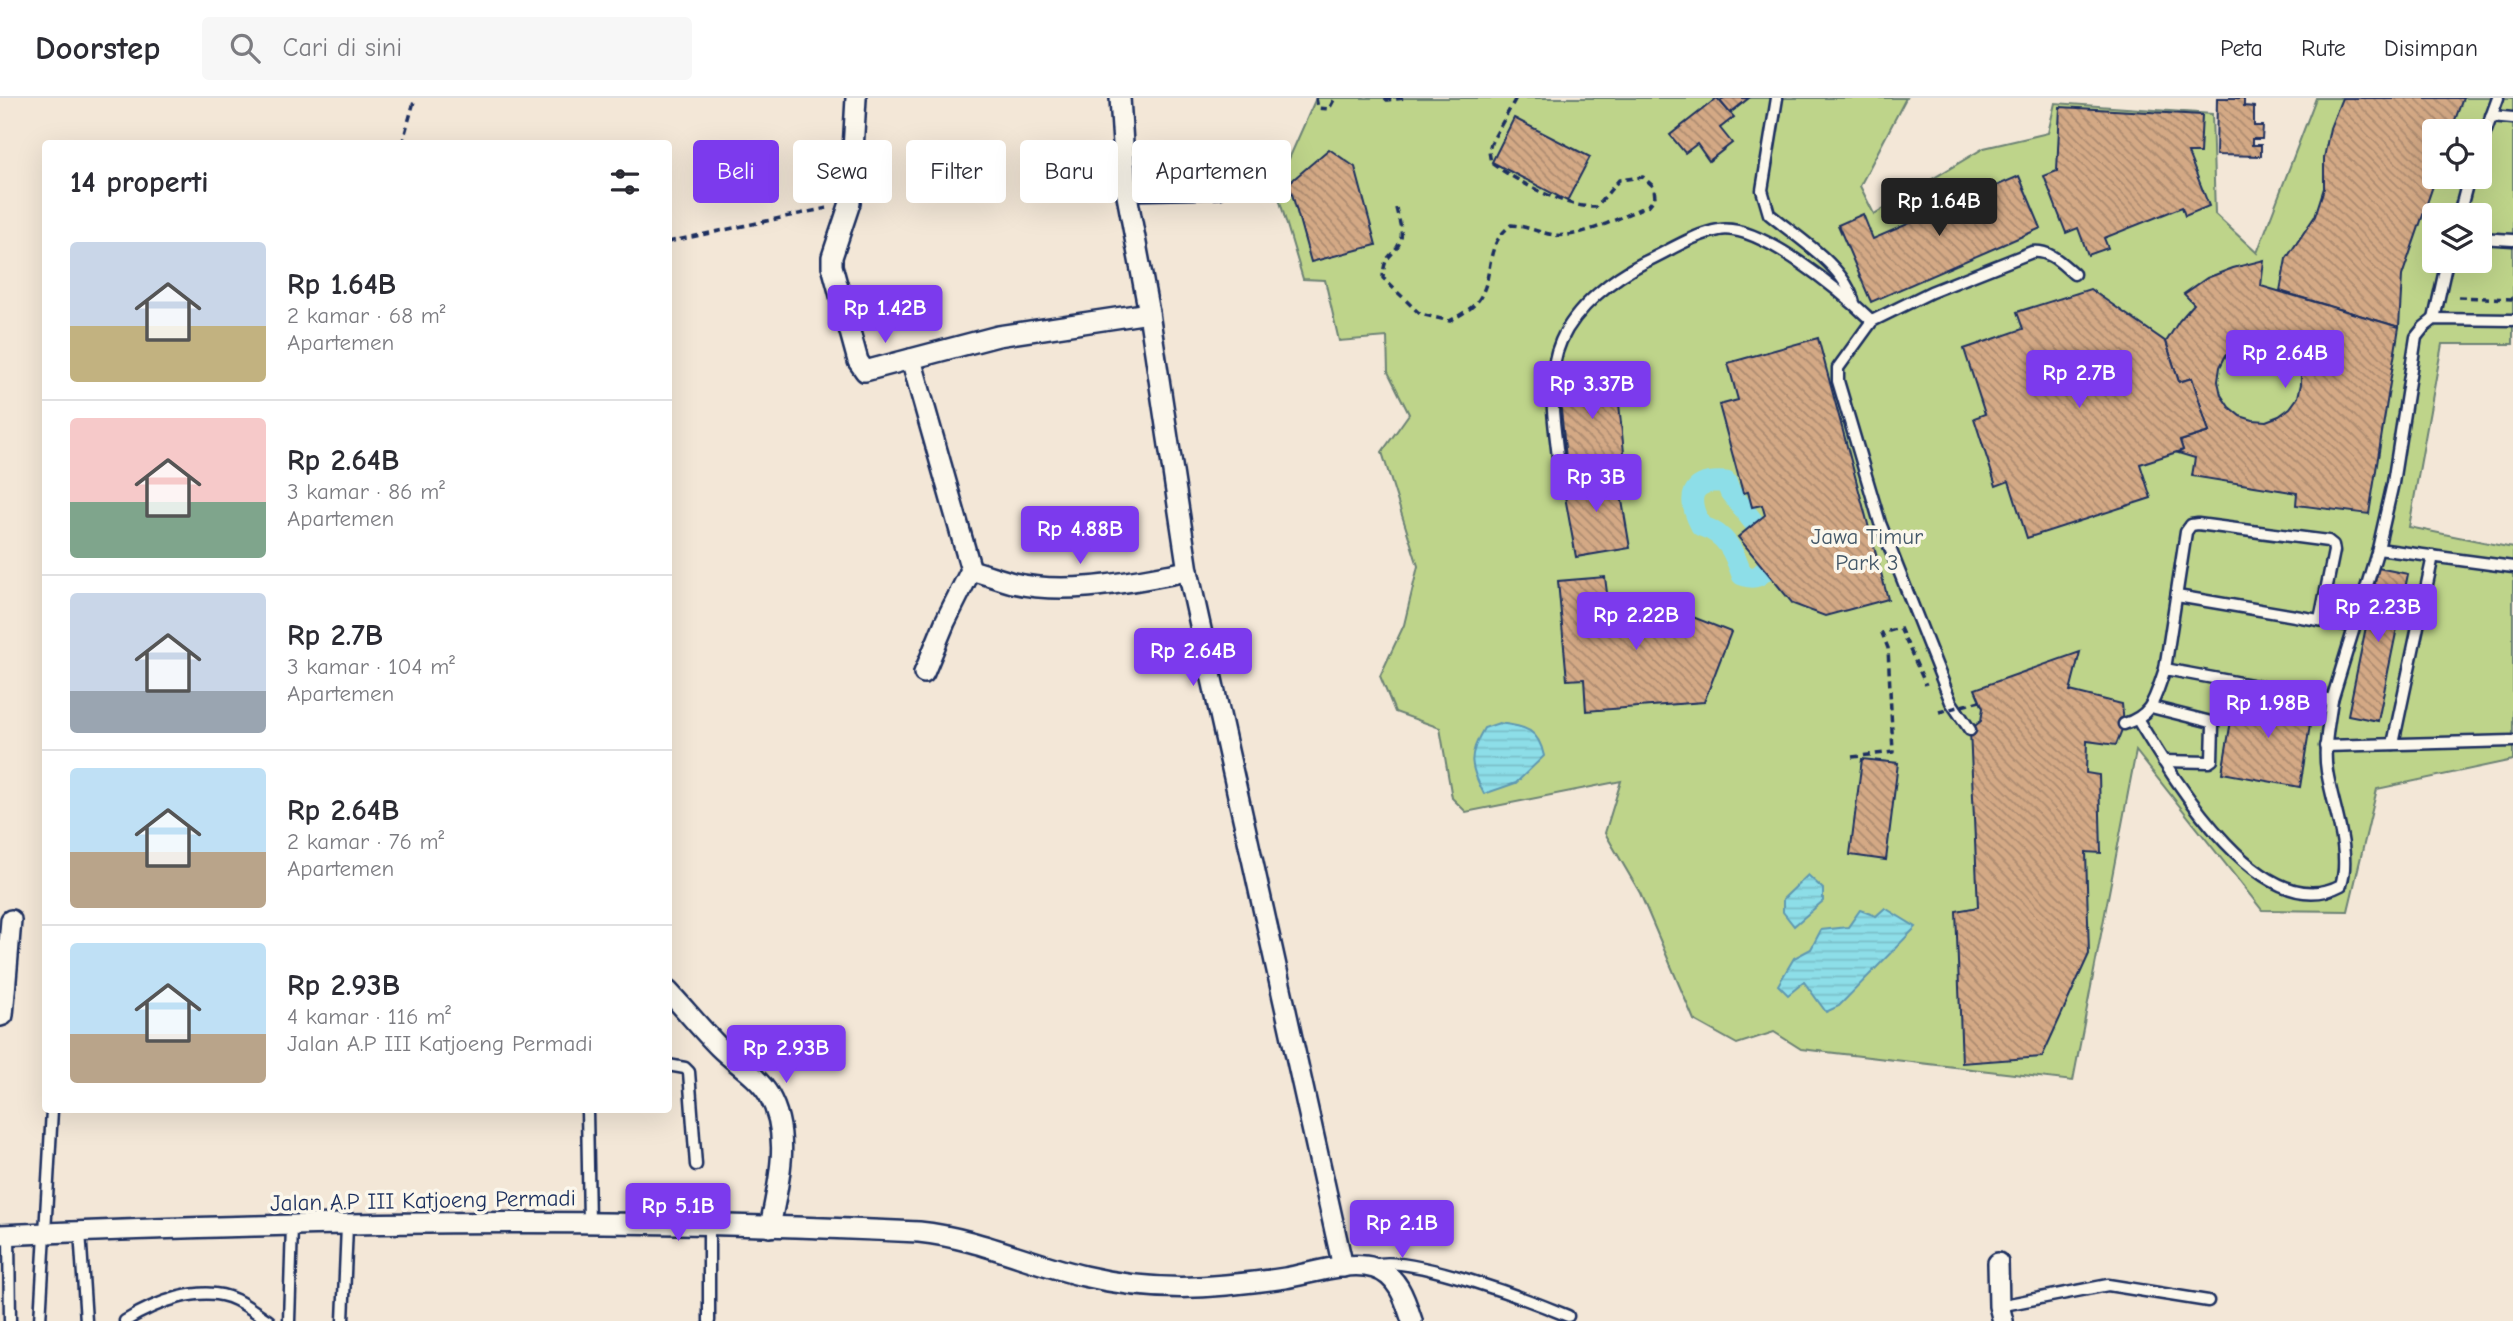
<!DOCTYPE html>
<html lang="id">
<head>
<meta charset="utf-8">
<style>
  body { margin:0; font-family:"Comic Neue",sans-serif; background:#f7f7f7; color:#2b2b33; height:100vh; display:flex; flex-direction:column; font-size:26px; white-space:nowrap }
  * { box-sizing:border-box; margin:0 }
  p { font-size:23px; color:#7c7c81 }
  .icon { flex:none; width:38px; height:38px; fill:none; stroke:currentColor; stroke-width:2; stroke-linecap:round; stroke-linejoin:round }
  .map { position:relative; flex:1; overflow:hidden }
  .panel { position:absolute; left:42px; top:42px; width:630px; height:973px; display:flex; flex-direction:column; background:#fff; border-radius:7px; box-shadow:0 7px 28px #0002 }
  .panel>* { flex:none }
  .hud { position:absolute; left:693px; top:42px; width:665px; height:63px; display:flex; gap:14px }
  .tools { position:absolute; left:2422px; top:21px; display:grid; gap:14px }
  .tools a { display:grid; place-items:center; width:70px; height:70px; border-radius:7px; background:#fff; box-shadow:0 7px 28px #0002; font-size:35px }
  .price { position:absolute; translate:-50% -60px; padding:0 16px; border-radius:7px; background:#7c3aed; color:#fff; font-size:23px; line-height:46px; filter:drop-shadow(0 2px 4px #0008) }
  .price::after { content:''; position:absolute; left:50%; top:42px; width:21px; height:16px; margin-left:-10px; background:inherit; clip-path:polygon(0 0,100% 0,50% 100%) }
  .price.active { background:#222; color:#fff }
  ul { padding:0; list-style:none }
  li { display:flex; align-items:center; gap:21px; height:175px; padding:0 28px }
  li+li { border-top:2px solid #e1e1e2 }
  li span { display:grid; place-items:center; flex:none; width:196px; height:140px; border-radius:7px; color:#555 }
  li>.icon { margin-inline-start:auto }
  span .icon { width:84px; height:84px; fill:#fffc; stroke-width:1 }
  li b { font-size:30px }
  h2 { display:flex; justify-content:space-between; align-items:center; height:84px; padding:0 28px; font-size:30px }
  .pill { padding:0 24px; border-radius:7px; background:#fff; box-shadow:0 7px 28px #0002; font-size:24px; line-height:63px }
  .pill.active { background:#7c3aed; color:#fff }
  header { display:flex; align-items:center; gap:42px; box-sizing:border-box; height:98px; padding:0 35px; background:#fff; border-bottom:2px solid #e1e1e2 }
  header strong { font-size:33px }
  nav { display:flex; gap:38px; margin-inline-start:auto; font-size:24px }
  .search { width:490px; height:63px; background:#f7f7f7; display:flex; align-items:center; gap:18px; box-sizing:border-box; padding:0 24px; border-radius:7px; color:#7c7c81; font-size:26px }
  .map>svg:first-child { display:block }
  .green { fill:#bed48a; stroke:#6c8274; stroke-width:2; fill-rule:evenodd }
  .water { fill:url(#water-rules); stroke:#5f98b1; stroke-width:2 }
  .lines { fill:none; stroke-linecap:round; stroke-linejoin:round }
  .canal { stroke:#8ddee8; stroke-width:21 }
  .building { fill:url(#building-back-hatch); stroke:#1b2f5e; stroke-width:2; fill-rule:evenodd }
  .lane-casing { stroke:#1b2f5e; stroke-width:15 }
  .street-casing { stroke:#1b2f5e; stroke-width:24 }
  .path { stroke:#1b2f5e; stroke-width:3.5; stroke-dasharray:7 5; stroke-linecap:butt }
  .lane { stroke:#fbf7ec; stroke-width:10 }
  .street { stroke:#fbf7ec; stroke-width:19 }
  .path-bridge { stroke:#1b2f5e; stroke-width:3.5; stroke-dasharray:7 5; stroke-linecap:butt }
  .labels { text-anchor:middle; stroke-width:7; stroke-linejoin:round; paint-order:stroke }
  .park-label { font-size:23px; fill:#445869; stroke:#fbf7ec }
  .street-label { font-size:23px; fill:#1b2f5e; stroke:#fbf7ec }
</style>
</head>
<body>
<header>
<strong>Doorstep</strong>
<div class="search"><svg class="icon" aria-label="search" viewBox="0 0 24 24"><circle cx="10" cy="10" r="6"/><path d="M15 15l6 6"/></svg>Cari di sini</div>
<nav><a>Peta</a><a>Rute</a><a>Disimpan</a></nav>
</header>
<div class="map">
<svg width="2513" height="1223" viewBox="0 0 2513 1223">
  <defs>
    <pattern id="water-rules" width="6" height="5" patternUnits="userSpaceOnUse" patternTransform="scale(1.75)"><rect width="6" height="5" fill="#8ddee8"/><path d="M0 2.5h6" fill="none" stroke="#79bfc9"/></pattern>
    <pattern id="building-back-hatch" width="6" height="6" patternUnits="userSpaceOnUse" patternTransform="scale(1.75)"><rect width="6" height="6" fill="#d4a985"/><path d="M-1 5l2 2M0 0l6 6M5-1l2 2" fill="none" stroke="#ab8a70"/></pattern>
  </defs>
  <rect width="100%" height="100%" fill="#f3e7d7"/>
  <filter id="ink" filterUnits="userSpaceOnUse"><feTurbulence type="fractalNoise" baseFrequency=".0143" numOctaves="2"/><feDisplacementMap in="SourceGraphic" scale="14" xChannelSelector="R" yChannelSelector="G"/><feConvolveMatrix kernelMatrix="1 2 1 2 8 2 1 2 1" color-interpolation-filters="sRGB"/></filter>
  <g filter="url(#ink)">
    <!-- green -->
    <path class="green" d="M1316 0H1906L1860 88 1874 116 1984 50 2048 35 2055 5 2212 16 2215 116 2257 155 2316 0H2513V246H2442L2409 429 2513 450V662L2377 691 2348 813 2262 812 2136 653 2073 983 1801 951 1774 934 1737 946 1694 922 1640 795 1605 735 1621 683 1466 714 1452 700 1440 630 1395 614 1380 578 1404 527 1418 468 1382 354 1409 316 1388 274 1387 239 1339 243 1325 182 1303 181 1276 90ZM2434 33H2480V79H2434ZM2434 117H2480V163H2434Z"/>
    <!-- water -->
    <g class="water">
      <path d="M1499 625C1525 629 1538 630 1544 658L1516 685 1484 696C1470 667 1467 659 1484 630Z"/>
      <path d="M1808 777 1823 791V803L1794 828 1783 814V801Z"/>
      <path d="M1885 810 1916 829 1839 908 1826 914 1804 884 1788 897 1778 887 1794 860 1811 851 1821 832 1848 829 1860 812 1876 818Z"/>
    </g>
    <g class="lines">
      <!-- canal -->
      <path class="canal" d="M1755 426 1730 394 1726 384C1690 381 1686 400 1701 428 1727 436 1734 454 1742 477 1752 481 1758 480 1765 472"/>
    </g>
    <!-- building -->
    <g class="building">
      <path d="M1717 0 1734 19 1720 30 1732 45 1709 63 1697 46 1685 55 1670 37Z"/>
      <path d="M1724 0H1749L1730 15 1720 3Z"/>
      <path d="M2217 0H2244V8L2254 9V28H2263L2262 41H2252V47H2261V58L2216 57Z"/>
      <path d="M2342 0H2463L2451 33H2434L2436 79 2402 178 2399 229 2280 193 2286 161 2315 118 2324 90V60L2330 30Z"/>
      <path d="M2060 9 2202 17 2200 55H2188L2209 108 2185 118 2182 109 2104 140 2108 150 2088 157 2078 130 2066 135 2044 78 2057 73Z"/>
      <path d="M1514 20 1590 59 1567 103 1492 64Z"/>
      <path d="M1329 51 1355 69 1376 147 1311 164 1289 85Z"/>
      <path d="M2019 78 2041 130 1871 204 1838 127 1863 116 1873 141Z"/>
      <path d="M2264 162 2261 188 2399 229 2369 416 2296 407 2297 395 2192 378 2195 360 2178 355 2183 352 2180 343 2209 334 2192 280 2179 284 2166 244 2179 223 2194 206 2184 196 2207 180 2233 170ZM2262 239 2275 242 2286 249 2295 260 2301 272V286L2298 299 2290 310 2279 318 2266 323 2253 322 2240 318 2229 309 2221 297 2218 283 2220 269 2226 257 2236 247 2248 241Z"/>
      <path d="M2090 191 2166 244 2179 284 2192 280 2209 334 2180 343 2183 352 2140 366 2151 400 2027 440 2009 383 1996 388 1974 320 1985 316 1964 251 2023 231 2017 214Z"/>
      <path d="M1818 240 1888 501 1825 518 1793 506 1738 439 1765 417 1762 407 1752 409 1748 394 1743 395 1719 307 1738 302 1728 265Z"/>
      <path d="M1616 277 1625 364 1567 370 1558 283Z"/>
      <path d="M1617 373 1630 450 1576 459 1562 382Z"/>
      <path d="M2378 470 2408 476 2378 623 2348 617Z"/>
      <path d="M1605 479 1611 527 1648 523 1655 504 1731 534 1704 604 1586 613 1584 581 1567 582 1558 483Z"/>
      <path d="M2080 554 2070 593 2122 606 2124 626 2116 647 2087 643 2086 675 2099 677 2101 755 2086 754 2089 856 2042 959 1962 965 1956 813 1978 809 1970 632 1981 623 1983 610 1975 591Z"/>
      <path d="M2236 594 2313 608 2300 689 2222 675Z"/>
      <path d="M1862 661 1898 665 1886 762 1850 757Z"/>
    </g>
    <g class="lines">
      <!-- lane casing -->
      <g class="lane-casing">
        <g id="lane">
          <path d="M1777 0 1762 92 1769 116C1798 140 1845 168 1854 205"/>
          <path d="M2491 18 2513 20"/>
          <path d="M2480 49 2498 0"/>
          <path d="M2459 117 2469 79"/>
          <path d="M2480 140 2513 142"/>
          <path d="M2434 221 2447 163"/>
          <path d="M1559 370C1556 331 1544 281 1561 243 1576 209 1613 180 1645 164 1669 153 1694 136 1719 132 1759 124 1844 196 1872 223"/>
          <path d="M2378 451 2513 469"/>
          <path d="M2177 498 2354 528"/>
          <path d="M2165 571 2186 434 2191 427 2198 426 2328 443 2333 447 2334 453 2320 522"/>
          <path d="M2151 609 2211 624 2213 628 2212 662 2209 664 2163 663"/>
          <path d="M2138 622C2171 676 2261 830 2341 787 2352 753 2332 707 2327 673 2323 649 2329 625 2332 602"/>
          <path d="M2124 626C2154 617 2155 598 2165 571L2332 602 2378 451 2393 385 2416 239 2424 229 2434 221 2513 222"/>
          <path d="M1970 632 1951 604 1880 425 1838 283V270L1872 223 1931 194 2032 154C2050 152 2061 165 2074 176"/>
          <path d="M2393 646 2433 458"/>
          <path d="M2325 648 2513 643"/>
          <path d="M668 967 685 970 689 974 696 1067"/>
          <path d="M587 1012 589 1125"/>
          <path d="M80 1133 86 1223"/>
          <path d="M9 1137 10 1223"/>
          <path d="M1375 1167C1409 1156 1532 1203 1568 1218"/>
          <path d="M1999 1208 2108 1187 2208 1203"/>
          <path d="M40 1223 52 1012"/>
          <path d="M125 1223C154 1205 202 1185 236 1202 248 1208 258 1216 269 1223"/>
          <path d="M289 1223 292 1128"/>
          <path d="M343 1223 347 1128"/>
          <path d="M709 1223V1126"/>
        </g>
      </g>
      <!-- street casing -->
      <g class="street-casing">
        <g id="street">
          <path d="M856 0 850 105 832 159V168L858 263 865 273 998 238 1149 215"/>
          <path d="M1120 0 1126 92 1149 215 1188 473 1343 1169"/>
          <path d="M1126 92 1217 90"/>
          <path d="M911 261 971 472 945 524 924 575"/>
          <path d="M971 472C985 476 999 481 1013 485 1070 498 1132 483 1188 473"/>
          <path d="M668 893C685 911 701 931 719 949 734 964 758 978 769 997 792 1037 778 1087 770 1129"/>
          <path d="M0 918 3 917 4 906 11 822"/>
          <path d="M0 1137C306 1123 614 1119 919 1134 977 1140 1028 1165 1084 1178 1130 1189 1179 1192 1226 1187 1246 1185 1265 1183 1285 1180 1310 1176 1349 1162 1374 1170 1398 1177 1405 1201 1412 1223"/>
          <path d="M1998 1165 1999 1208 2003 1223"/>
        </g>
      </g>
      <!-- path -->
      <g class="path">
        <path d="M1316 0 1318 10 1329 11 1335 0"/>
        <path d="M1385 0 1387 2 1406 0"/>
        <path d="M402 46 415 0"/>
        <path d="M1396 110C1398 120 1404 134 1400 144 1392 161 1384 155 1383 180L1420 216 1450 223C1461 216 1475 210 1481 198 1494 174 1484 148 1511 127 1526 128 1540 135 1554 137 1581 141 1624 117 1649 107L1655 100 1654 89 1643 79 1619 82 1596 109C1565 110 1517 83 1491 65L1489 53 1491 45 1516 0"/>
        <path d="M668 144 827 110"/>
        <path d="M2458 199 2513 201"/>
        <path d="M1852 659 1893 654 1888 550 1882 535 1900 530 1926 587"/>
      </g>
      <!-- lane -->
      <use href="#lane" class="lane"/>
      <!-- street -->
      <use href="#street" class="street"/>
      <!-- path-bridge -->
      <path class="path-bridge" d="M1939 614 1980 603"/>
    </g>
  </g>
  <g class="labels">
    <!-- park labels -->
    <g class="park-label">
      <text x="1867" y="446">Jawa Timur<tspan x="1867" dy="26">Park 3</tspan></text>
    </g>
    <!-- street labels -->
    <g class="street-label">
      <text transform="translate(423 1102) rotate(-1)" y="8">Jalan A.P III Katjoeng Permadi</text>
    </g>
  </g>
</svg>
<div class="tools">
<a><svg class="icon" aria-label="locate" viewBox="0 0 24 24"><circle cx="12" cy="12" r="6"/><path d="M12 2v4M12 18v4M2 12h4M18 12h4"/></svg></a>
<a><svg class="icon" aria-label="layers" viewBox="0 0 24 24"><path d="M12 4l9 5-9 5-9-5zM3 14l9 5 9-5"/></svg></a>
</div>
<b class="price active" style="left:1939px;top:140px">Rp 1.64B</b>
<b class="price" style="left:885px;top:247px">Rp 1.42B</b>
<b class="price" style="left:2285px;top:292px">Rp 2.64B</b>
<b class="price" style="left:2079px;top:312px">Rp 2.7B</b>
<b class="price" style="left:1592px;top:323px">Rp 3.37B</b>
<b class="price" style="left:1596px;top:416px">Rp 3B</b>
<b class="price" style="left:1080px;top:468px">Rp 4.88B</b>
<b class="price" style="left:2378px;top:546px">Rp 2.23B</b>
<b class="price" style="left:1636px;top:554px">Rp 2.22B</b>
<b class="price" style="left:1193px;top:590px">Rp 2.64B</b>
<b class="price" style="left:2268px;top:642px">Rp 1.98B</b>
<b class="price" style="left:786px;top:987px">Rp 2.93B</b>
<b class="price" style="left:678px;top:1145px">Rp 5.1B</b>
<b class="price" style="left:1402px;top:1162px">Rp 2.1B</b>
<div class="hud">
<a class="pill active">Beli</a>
<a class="pill">Sewa</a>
<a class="pill">Filter</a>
<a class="pill">Baru</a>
<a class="pill">Apartemen</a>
</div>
<section class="panel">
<h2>14 properti<svg class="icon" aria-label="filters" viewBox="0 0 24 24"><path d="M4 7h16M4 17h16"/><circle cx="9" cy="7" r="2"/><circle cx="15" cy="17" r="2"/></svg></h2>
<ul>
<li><span style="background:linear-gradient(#c9d6e8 60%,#c2b280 0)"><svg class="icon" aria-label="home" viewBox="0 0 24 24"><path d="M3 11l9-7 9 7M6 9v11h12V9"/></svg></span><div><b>Rp 1.64B</b><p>2 kamar · 68 m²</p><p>Apartemen</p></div></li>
<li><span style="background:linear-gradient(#f6c9c9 60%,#7fa58c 0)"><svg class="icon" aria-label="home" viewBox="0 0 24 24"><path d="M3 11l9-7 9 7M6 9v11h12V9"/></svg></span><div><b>Rp 2.64B</b><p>3 kamar · 86 m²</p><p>Apartemen</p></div></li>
<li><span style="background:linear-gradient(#c9d6e8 70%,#9aa5b1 0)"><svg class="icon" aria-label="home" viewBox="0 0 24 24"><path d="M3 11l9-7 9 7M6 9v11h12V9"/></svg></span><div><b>Rp 2.7B</b><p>3 kamar · 104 m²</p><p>Apartemen</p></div></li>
<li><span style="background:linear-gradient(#bfe0f5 60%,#b9a48a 0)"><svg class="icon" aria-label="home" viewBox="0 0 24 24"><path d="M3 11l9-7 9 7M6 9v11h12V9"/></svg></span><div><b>Rp 2.64B</b><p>2 kamar · 76 m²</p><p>Apartemen</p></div></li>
<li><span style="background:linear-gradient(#bfe0f5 65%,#b9a48a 0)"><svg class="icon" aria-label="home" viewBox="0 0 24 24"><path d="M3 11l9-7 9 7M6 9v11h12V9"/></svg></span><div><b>Rp 2.93B</b><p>4 kamar · 116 m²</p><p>Jalan A.P III Katjoeng Permadi</p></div></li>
</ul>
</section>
</div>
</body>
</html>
